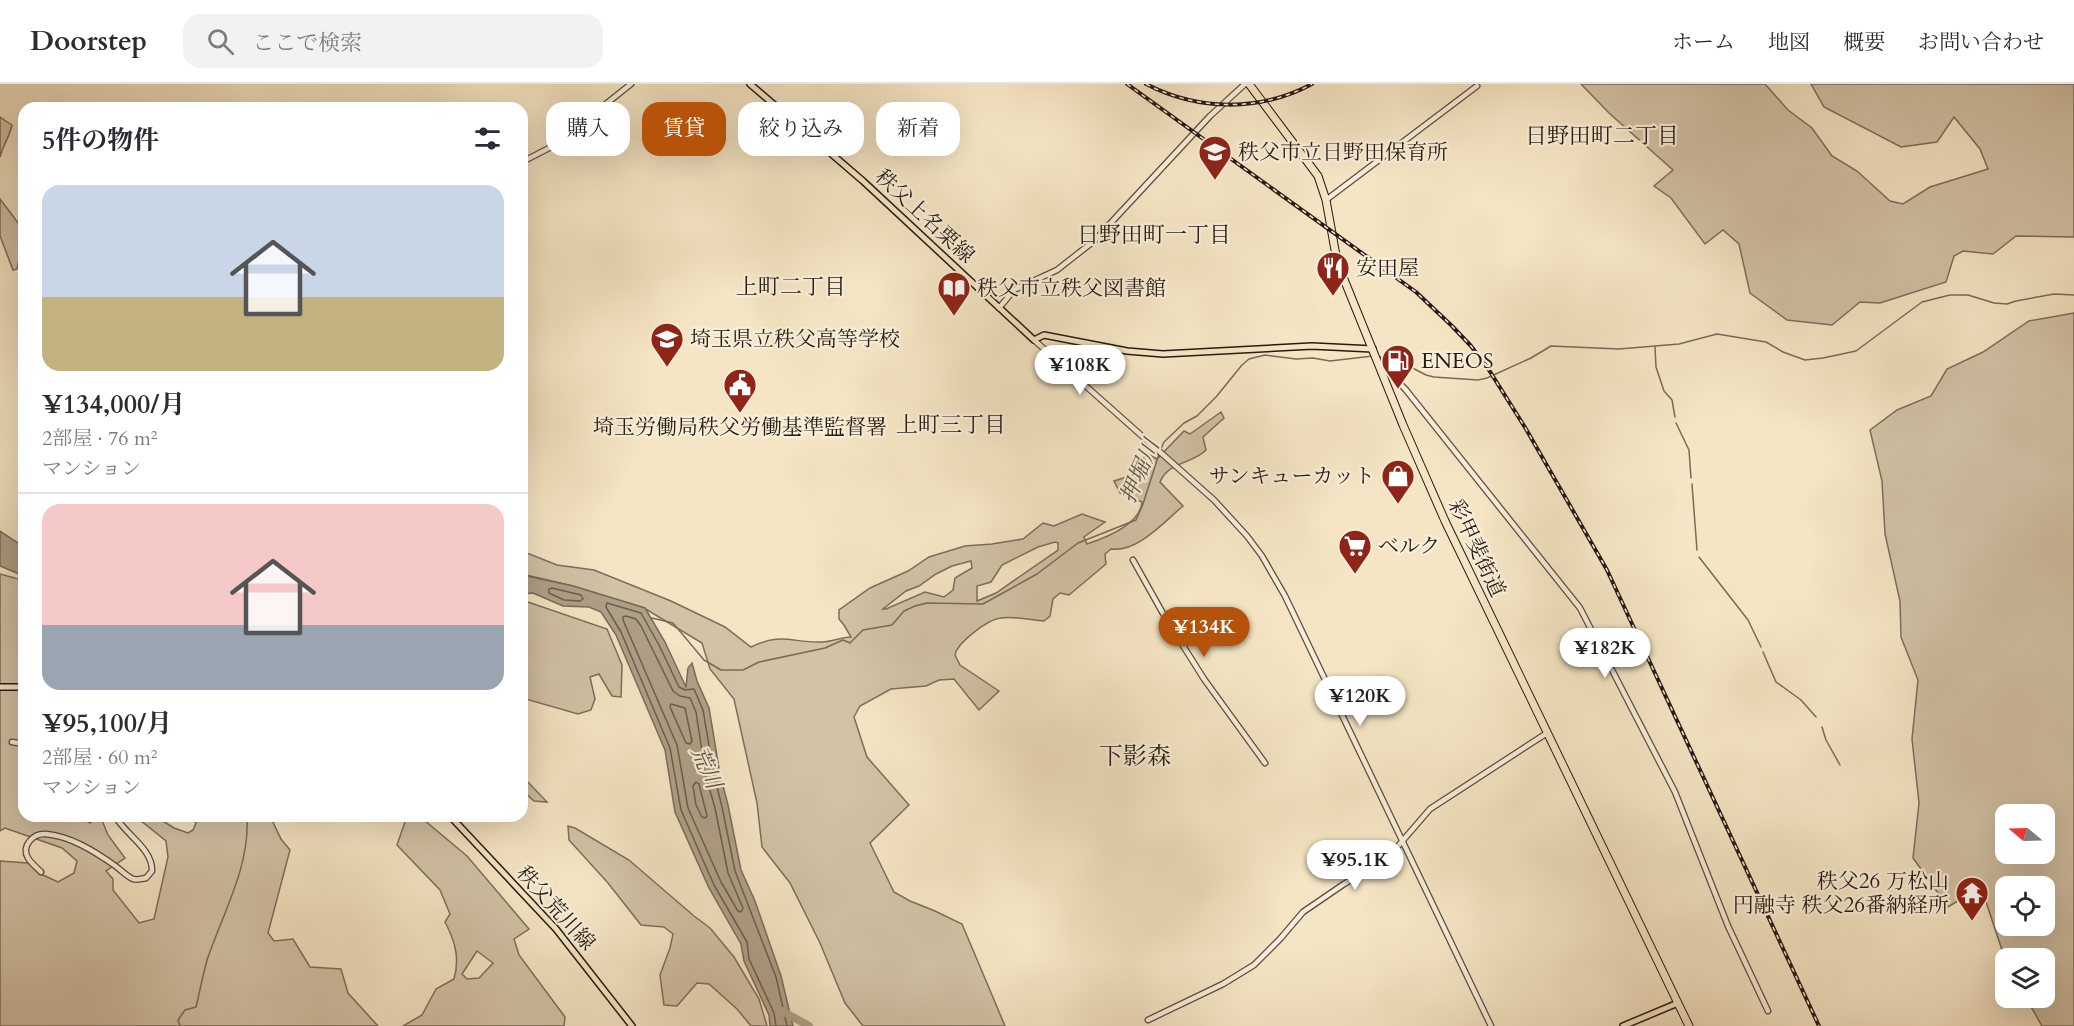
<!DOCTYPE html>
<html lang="ja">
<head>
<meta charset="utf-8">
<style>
  body { margin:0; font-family:Cardo,"Noto Serif JP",serif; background:#f2f2f3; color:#2b2b33; height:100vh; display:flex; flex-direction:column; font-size:22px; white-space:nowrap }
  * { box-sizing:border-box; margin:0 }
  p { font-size:20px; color:#7c7c81 }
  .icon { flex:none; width:33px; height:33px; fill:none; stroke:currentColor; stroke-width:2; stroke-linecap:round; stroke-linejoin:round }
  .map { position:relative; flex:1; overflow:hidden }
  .details { position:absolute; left:18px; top:18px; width:510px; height:720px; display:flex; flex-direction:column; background:#fff; border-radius:18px; box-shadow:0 6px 24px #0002 }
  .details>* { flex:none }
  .hud { position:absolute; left:546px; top:18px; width:570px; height:54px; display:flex; gap:12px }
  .needle { width:39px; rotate:289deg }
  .controls { position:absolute; left:1995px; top:720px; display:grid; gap:12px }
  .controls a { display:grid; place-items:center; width:60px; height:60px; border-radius:12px; background:#fff; box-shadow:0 6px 24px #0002; font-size:30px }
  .price { position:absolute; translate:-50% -51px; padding:0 14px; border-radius:21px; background:#fff; color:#222; font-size:20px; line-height:39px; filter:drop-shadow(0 2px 3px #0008) }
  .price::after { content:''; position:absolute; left:50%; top:36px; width:18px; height:14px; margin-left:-9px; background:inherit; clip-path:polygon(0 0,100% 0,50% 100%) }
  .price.active { background:#b45309; color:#fff }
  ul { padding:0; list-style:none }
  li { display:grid; align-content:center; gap:12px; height:318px; padding:0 24px }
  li+li { border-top:2px solid #e1e1e2 }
  li span { display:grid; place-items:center; height:186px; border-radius:18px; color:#555 }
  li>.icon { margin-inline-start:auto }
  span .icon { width:108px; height:108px; fill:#fffc; stroke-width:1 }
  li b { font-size:26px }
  h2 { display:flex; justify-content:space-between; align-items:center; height:72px; padding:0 24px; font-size:26px }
  .chip { padding:0 21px; border-radius:18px; background:#fff; box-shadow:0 6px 24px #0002; font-size:21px; line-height:54px }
  .chip.active { background:#b45309; color:#fff }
  header { display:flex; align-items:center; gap:36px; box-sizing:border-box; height:84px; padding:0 30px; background:#fff; border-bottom:2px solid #e1e1e2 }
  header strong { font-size:28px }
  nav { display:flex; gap:33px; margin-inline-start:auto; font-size:21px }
  .search { width:420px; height:54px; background:#f2f2f3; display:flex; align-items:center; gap:15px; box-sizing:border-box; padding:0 21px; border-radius:18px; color:#7c7c81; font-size:22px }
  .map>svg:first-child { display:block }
  .green { fill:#d2c2a6; stroke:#7c6e5c; stroke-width:1.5; fill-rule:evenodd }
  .water { fill:#afa088; stroke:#796a59; stroke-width:1.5 }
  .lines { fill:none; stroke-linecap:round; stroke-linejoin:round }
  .shore { stroke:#6b5d4e; stroke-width:1.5 }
  .stream { stroke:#796a59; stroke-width:1.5 }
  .river { stroke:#afa088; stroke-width:8 }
  .minor-casing { stroke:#5a4d3f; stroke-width:7 }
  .major-casing { stroke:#271a13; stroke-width:8 }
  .highway-casing { stroke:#271a13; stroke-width:9 }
  .minor { stroke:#f8eed9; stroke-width:4.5 }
  .major { stroke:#f5e5c4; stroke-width:5 }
  .highway { stroke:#f5e5c4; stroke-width:7 }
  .rail-casing { stroke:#271a13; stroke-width:4 }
  .rail { stroke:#f8eed9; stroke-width:1.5; stroke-dasharray:4.5; stroke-linecap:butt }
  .labels { text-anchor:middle; stroke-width:4.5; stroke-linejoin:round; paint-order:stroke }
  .poi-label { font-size:21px; fill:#271a13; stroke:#f8eed9; text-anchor:start }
  .street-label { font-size:21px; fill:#271a13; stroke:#f8eed9 }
  .neighbourhood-label { font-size:22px; fill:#271a13; stroke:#f8eed9 }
  .water-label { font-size:22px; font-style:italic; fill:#5d5042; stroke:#f8eed9 }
  .quarter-label { font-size:24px; fill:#271a13; stroke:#f8eed9 }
</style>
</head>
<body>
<header>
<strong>Doorstep</strong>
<div class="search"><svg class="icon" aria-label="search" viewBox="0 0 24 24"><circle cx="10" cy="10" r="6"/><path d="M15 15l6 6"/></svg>ここで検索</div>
<nav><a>ホーム</a><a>地図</a><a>概要</a><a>お問い合わせ</a></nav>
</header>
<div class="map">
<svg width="2074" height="942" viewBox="0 0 2074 942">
  <rect width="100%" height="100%" fill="#f5e5c4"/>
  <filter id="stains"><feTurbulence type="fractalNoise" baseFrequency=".00333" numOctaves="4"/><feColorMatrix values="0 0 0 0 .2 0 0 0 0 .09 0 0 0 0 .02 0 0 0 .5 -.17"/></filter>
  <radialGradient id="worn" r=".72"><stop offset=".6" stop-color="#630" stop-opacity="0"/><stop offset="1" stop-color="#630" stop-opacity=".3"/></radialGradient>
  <!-- green -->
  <g class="green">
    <path d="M1581 0H1765L1788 26 1812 44 1832 72 1857 87 1890 117 1903 120 1930 103 1988 85 1980 65 1954 33 1937 58 1901 63 1824 23 1811 0H2074V153L2016 152 1993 170 1963 167 1954 172 1946 198 1880 219 1860 218 1832 241 1787 236 1750 209 1739 160 1723 146 1705 160 1671 114 1654 102 1673 86 1609 29Z"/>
    <path d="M0 33 12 41C10 52 3 61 0 73Z"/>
    <path d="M0 115 22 144 23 156 17 185 13 186 0 152Z"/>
    <path d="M2074 229V942H2042L2026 914H2044V874L2005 875 1981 803 1948 823 1913 774 1919 719 1912 655 1918 596 1901 553 1900 517 1885 450 1882 397 1870 346 1897 326 1931 312 1947 285 1983 268 2029 237ZM2006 730H2044V770H2006ZM2006 802H2044V842H2006Z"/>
    <path d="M1221 328 1224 334 1203 353 1206 366C1193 380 1169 377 1160 398L1183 422C1165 437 1137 469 1111 465L1105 470 1106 480 1069 511 1060 509 1053 515 1050 532 1044 537C1031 536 1014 532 1001 534 988 535 957 559 955 571L960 581 999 607 979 626 954 595 939 596 926 602 891 605 860 622 854 633 867 673 909 721 870 759 894 808 910 817 935 827 962 840 1005 942H863L845 919 820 859 790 799 762 763 757 719 734 615 710 585 702 559 644 524 573 502 522 490V467L557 481 594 486 671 517 725 543 751 563C782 548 792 559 822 558 832 558 841 553 851 553L844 541 839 535V526L870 504 908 487 929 473 965 462 992 460 1023 455 1043 439 1054 442 1082 430 1105 438 1084 453 1087 460C1105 454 1140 441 1142 418L1120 409 1114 397 1136 390 1146 369 1157 375 1184 347 1190 350ZM1055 458 1058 459V466L996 509 977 517V502L991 498 1002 481 1038 463ZM971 477 972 484 955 494 953 506 944 513 925 508 886 525H883L906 507 919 502 936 490 952 482Z"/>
    <path d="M0 490 18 495 24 492V732H79L90 739 97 732 101 734 108 751 125 774 106 787 113 795V806L139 839 154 835 168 773 166 757 135 732H155L174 744 188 749 193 746 196 739 190 732H270L281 755 290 766 268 849 274 857 293 855 310 883 341 885 348 909 378 942H0V777L28 779 43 791 58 798 74 789 77 777 62 764 5 744 0 747Z"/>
    <path d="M522 516 607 545 622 581 621 613 612 612 599 590 590 593 595 615 591 626 578 630 522 614Z"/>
    <path d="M522 692 547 718 534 717 522 706Z"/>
    <path d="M407 732H422L424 736 467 772 529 845 514 855 519 871 565 933 564 942H403L422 931 436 905 454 895C460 874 455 857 445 838L450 830 440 806 397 761ZM477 867 493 879 479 894 467 895 462 890Z"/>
    <path d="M568 742 575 744 629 776 694 832 710 844 734 873 759 915 767 942H751L737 925 709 900 697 899 677 922 664 921 660 891 670 864 673 850 664 843 641 841 608 799 569 756Z"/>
  </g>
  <!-- water -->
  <g class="water">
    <path d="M0 447 24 463V492L0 482Z"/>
    <path d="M522 491 573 502 645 524 665 558 686 603 688 584 692 579 697 597 709 624 720 690 728 721 741 786 755 817 781 892 793 942H770L769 931 744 877 741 860 709 804 675 728 665 666 616 551 601 528 589 523 563 522 533 509 522 510Z"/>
  </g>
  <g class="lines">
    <!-- shore -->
    <g class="shore">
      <path d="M552 504 581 511 583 515 580 517 564 516 549 509V505Z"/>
      <path d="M626 532 636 535 641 542 673 607 680 612 690 614 696 628 706 693 715 724 728 789 743 824 741 828 738 827 721 798 688 724 677 661 623 536V533Z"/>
      <path d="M671 620 685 624 692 657 690 660 686 659 670 623Z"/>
      <path d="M696 698 699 700 707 732 705 734 702 733 696 721 693 702Z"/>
      <path d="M776 942 774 929 749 875 747 858 714 801 681 726 670 664 621 548 606 523 607 519 641 529 659 561 679 603 685 606 694 605 703 626 714 691 722 723 735 787 776 893 787 942"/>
    </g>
    <!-- stream -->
    <g class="stream">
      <path d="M1655 263 1656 283 1664 307 1672 316 1675 333"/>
      <path d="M1377 272 1403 279 1426 291 1434 293 1478 296 1487 294 1531 274 1551 262 1619 265 1679 260 1717 250 1766 258 1783 268 1805 276 1823 274 1856 267 1922 218 1950 211H1968L1994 219 2007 220 2016 217 2054 210 2074 211"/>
      <path d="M1676 339 1689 366 1691 394"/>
      <path d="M1161 365 1164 358 1184 339 1197 332 1216 313 1242 281 1249 275 1265 271 1296 275 1313 274 1330 277 1373 272"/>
      <path d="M1692 400 1697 466"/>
      <path d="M1699 473 1748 536 1761 563"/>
      <path d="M652 534 673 539 704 576 721 586H743L759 578 825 564 843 556 850 559 863 546 892 541 904 527 915 522 927 519 983 520 1037 490 1078 459 1136 436 1143 420 1159 370"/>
      <path d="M1763 568 1776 598 1801 616 1816 633"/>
      <path d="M1822 643 1826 656 1840 681"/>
      <path d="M180 942 178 936 185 926 196 923C200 907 203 889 208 873 224 827 250 782 247 732"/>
    </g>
    <!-- river -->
    <path class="river" d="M782 927 809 942"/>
    <!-- minor casing -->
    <g class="minor-casing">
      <g id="minor">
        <path d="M522 78 553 62 631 0"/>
        <path d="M1326 116 1477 2"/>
        <path d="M999 224 1014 206 1057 186 1094 157 1210 32 1245 0"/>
        <path d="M1034 256 1214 416 1247 452 1262 472 1285 512 1491 942"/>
        <path d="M1382 289 1389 288 1406 306 1580 524 1675 708 1728 842 1768 927"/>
        <path d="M1133 476 1165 533 1204 595 1265 679"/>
        <path d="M12 658 24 660"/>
        <path d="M41 788C37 784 31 779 28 774 21 762 33 749 46 750 70 752 94 767 114 781 120 785 126 792 133 795 137 796 142 795 146 794L152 787C153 765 125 750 115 732"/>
        <path d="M1148 936 1223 900 1254 881 1280 855 1303 828 1344 800 1386 776 1430 725 1547 649"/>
      </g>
    </g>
    <!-- major casing -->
    <g class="major-casing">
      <g id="major">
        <path d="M750 0 863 97 1034 256 1044 251 1127 267 1163 270 1312 262 1373 265"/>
        <path d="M0 603H24"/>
        <path d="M450 732 556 845 632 942"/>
        <path d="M1623 942 1678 919"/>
      </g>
    </g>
    <!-- highway casing -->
    <g class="highway-casing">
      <path id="highway" d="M1249 0 1318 92 1326 116 1335 166 1339 183 1403 341 1445 437 1689 942"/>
    </g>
    <!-- minor -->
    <use href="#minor" class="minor"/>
    <!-- major -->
    <use href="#major" class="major"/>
    <!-- highway -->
    <use href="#highway" class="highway"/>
    <!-- rail casing -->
    <g class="rail-casing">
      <g id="rail">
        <path d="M1127 0 1416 208 1452 242 1471 262 1489 286 1526 345 1607 486 1819 942"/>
        <path d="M1146 0C1198 27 1260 28 1312 0"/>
      </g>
    </g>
    <!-- rail -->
    <use href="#rail" class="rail"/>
  </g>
  <!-- icons -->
  <defs>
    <g id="school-pin" transform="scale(1.725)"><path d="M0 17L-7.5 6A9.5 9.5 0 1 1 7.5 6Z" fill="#8f2418" stroke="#f8eed9"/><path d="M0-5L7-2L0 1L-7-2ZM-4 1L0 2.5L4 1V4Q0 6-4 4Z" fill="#fff"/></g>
    <g id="restaurant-pin" transform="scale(1.725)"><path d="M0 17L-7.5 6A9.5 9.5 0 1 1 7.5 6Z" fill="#8f2418" stroke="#f8eed9"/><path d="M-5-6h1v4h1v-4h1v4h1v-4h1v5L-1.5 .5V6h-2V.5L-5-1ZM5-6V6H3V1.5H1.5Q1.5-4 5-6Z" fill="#fff"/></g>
    <g id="library-pin" transform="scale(1.725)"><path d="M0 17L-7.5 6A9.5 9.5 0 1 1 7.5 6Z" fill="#8f2418" stroke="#f8eed9"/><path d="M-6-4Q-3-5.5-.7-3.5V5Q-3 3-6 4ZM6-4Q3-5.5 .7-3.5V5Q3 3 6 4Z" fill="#fff"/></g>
    <g id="fuel-pin" transform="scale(1.725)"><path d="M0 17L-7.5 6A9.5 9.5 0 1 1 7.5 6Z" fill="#8f2418" stroke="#f8eed9"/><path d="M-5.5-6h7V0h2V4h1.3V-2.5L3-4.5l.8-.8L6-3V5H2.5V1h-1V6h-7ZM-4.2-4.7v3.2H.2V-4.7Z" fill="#fff"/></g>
    <g id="civic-pin" transform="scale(1.725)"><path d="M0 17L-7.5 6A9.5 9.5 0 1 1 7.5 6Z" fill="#8f2418" stroke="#f8eed9"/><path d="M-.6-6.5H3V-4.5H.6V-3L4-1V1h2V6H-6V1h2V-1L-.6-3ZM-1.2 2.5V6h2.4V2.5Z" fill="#fff"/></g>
    <g id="shop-pin" transform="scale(1.725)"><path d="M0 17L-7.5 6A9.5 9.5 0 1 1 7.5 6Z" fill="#8f2418" stroke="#f8eed9"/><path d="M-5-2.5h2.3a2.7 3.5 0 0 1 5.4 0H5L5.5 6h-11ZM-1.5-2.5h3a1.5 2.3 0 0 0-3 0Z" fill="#fff"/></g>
    <g id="supermarket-pin" transform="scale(1.725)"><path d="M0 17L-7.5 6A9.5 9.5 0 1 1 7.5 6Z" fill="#8f2418" stroke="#f8eed9"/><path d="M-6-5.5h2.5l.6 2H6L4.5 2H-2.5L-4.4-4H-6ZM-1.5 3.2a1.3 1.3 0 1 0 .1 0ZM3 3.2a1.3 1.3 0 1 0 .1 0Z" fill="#fff"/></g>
    <g id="temple-pin" transform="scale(1.725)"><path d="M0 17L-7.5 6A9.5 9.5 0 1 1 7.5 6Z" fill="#8f2418" stroke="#f8eed9"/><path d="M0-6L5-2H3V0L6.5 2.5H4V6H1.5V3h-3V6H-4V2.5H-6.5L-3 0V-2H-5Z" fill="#fff"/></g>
  </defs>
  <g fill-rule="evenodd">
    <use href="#school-pin" x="1215" y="68"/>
    <use href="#restaurant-pin" x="1333" y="184"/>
    <use href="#library-pin" x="954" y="204"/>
    <use href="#school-pin" x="667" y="255"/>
    <use href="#fuel-pin" x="1398" y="277"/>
    <use href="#civic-pin" x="740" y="301"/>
    <use href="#shop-pin" x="1398" y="392"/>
    <use href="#supermarket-pin" x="1355" y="462"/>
    <use href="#temple-pin" x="1972" y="809"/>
  </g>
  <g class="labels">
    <!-- poi labels -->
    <g class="poi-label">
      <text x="1238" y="75">秩父市立日野田保育所</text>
      <text x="1356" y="191">安田屋</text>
      <text x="977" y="211">秩父市立秩父図書館</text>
      <text x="690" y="262">埼玉県立秩父高等学校</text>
      <text x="1421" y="284">ENEOS</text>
      <text x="740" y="350" text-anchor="middle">埼玉労働局秩父労働基準監督署</text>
      <text x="1375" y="399" text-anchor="end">サンキューカット</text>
      <text x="1378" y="469">ベルク</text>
      <text x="1949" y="804" text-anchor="end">秩父26 万松山<tspan x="1949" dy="24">円融寺 秩父26番納経所</tspan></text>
    </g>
    <!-- street labels -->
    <g class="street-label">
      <text transform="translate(925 132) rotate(43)" y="7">秩父上名栗線</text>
      <text transform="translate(1477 464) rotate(65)" y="7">彩甲斐街道</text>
      <text transform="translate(556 824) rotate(48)" y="7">秩父荒川線</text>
    </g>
    <!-- neighbourhood labels -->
    <g class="neighbourhood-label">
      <text x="1602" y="59">日野田町二丁目</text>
      <text x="1154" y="158">日野田町一丁目</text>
      <text x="791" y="210">上町二丁目</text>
      <text x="951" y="348">上町三丁目</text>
    </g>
    <!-- water labels -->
    <g class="water-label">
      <text transform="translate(1139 387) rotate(-67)" y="8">押堀川</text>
      <text transform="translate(707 683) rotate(66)" y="8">荒川</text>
    </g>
    <!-- quarter labels -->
    <g class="quarter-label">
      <text x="1135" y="680">下影森</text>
    </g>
  </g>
  <rect width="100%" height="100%" filter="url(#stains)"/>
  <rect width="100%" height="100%" fill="url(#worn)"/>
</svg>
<div class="controls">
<a><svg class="needle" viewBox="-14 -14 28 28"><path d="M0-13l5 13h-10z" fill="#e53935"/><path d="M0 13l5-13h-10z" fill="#7c7c81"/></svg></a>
<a><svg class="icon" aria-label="locate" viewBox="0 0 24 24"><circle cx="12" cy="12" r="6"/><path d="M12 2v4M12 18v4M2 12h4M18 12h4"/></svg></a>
<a><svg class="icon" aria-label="layers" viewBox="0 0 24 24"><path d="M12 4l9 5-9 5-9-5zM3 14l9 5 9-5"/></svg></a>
</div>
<b class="price" style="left:1080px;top:312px">¥108K</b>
<b class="price active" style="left:1204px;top:574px">¥134K</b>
<b class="price" style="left:1605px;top:595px">¥182K</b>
<b class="price" style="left:1360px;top:643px">¥120K</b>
<b class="price" style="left:1355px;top:807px">¥95.1K</b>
<div class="hud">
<a class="chip">購入</a>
<a class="chip active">賃貸</a>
<a class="chip">絞り込み</a>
<a class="chip">新着</a>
</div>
<section class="details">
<h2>5件の物件<svg class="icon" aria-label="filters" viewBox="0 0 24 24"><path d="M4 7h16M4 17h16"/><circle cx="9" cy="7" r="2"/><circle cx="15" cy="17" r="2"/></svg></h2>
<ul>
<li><span style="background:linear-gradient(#c9d6e8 60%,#c2b280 0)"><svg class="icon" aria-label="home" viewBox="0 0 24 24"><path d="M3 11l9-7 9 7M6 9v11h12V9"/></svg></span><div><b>¥134,000/月</b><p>2部屋 · 76 m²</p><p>マンション</p></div></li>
<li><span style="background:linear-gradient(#f6c9c9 65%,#9aa5b1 0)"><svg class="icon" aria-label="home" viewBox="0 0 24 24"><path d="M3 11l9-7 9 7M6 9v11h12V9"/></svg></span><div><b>¥95,100/月</b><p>2部屋 · 60 m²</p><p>マンション</p></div></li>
</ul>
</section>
</div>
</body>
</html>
